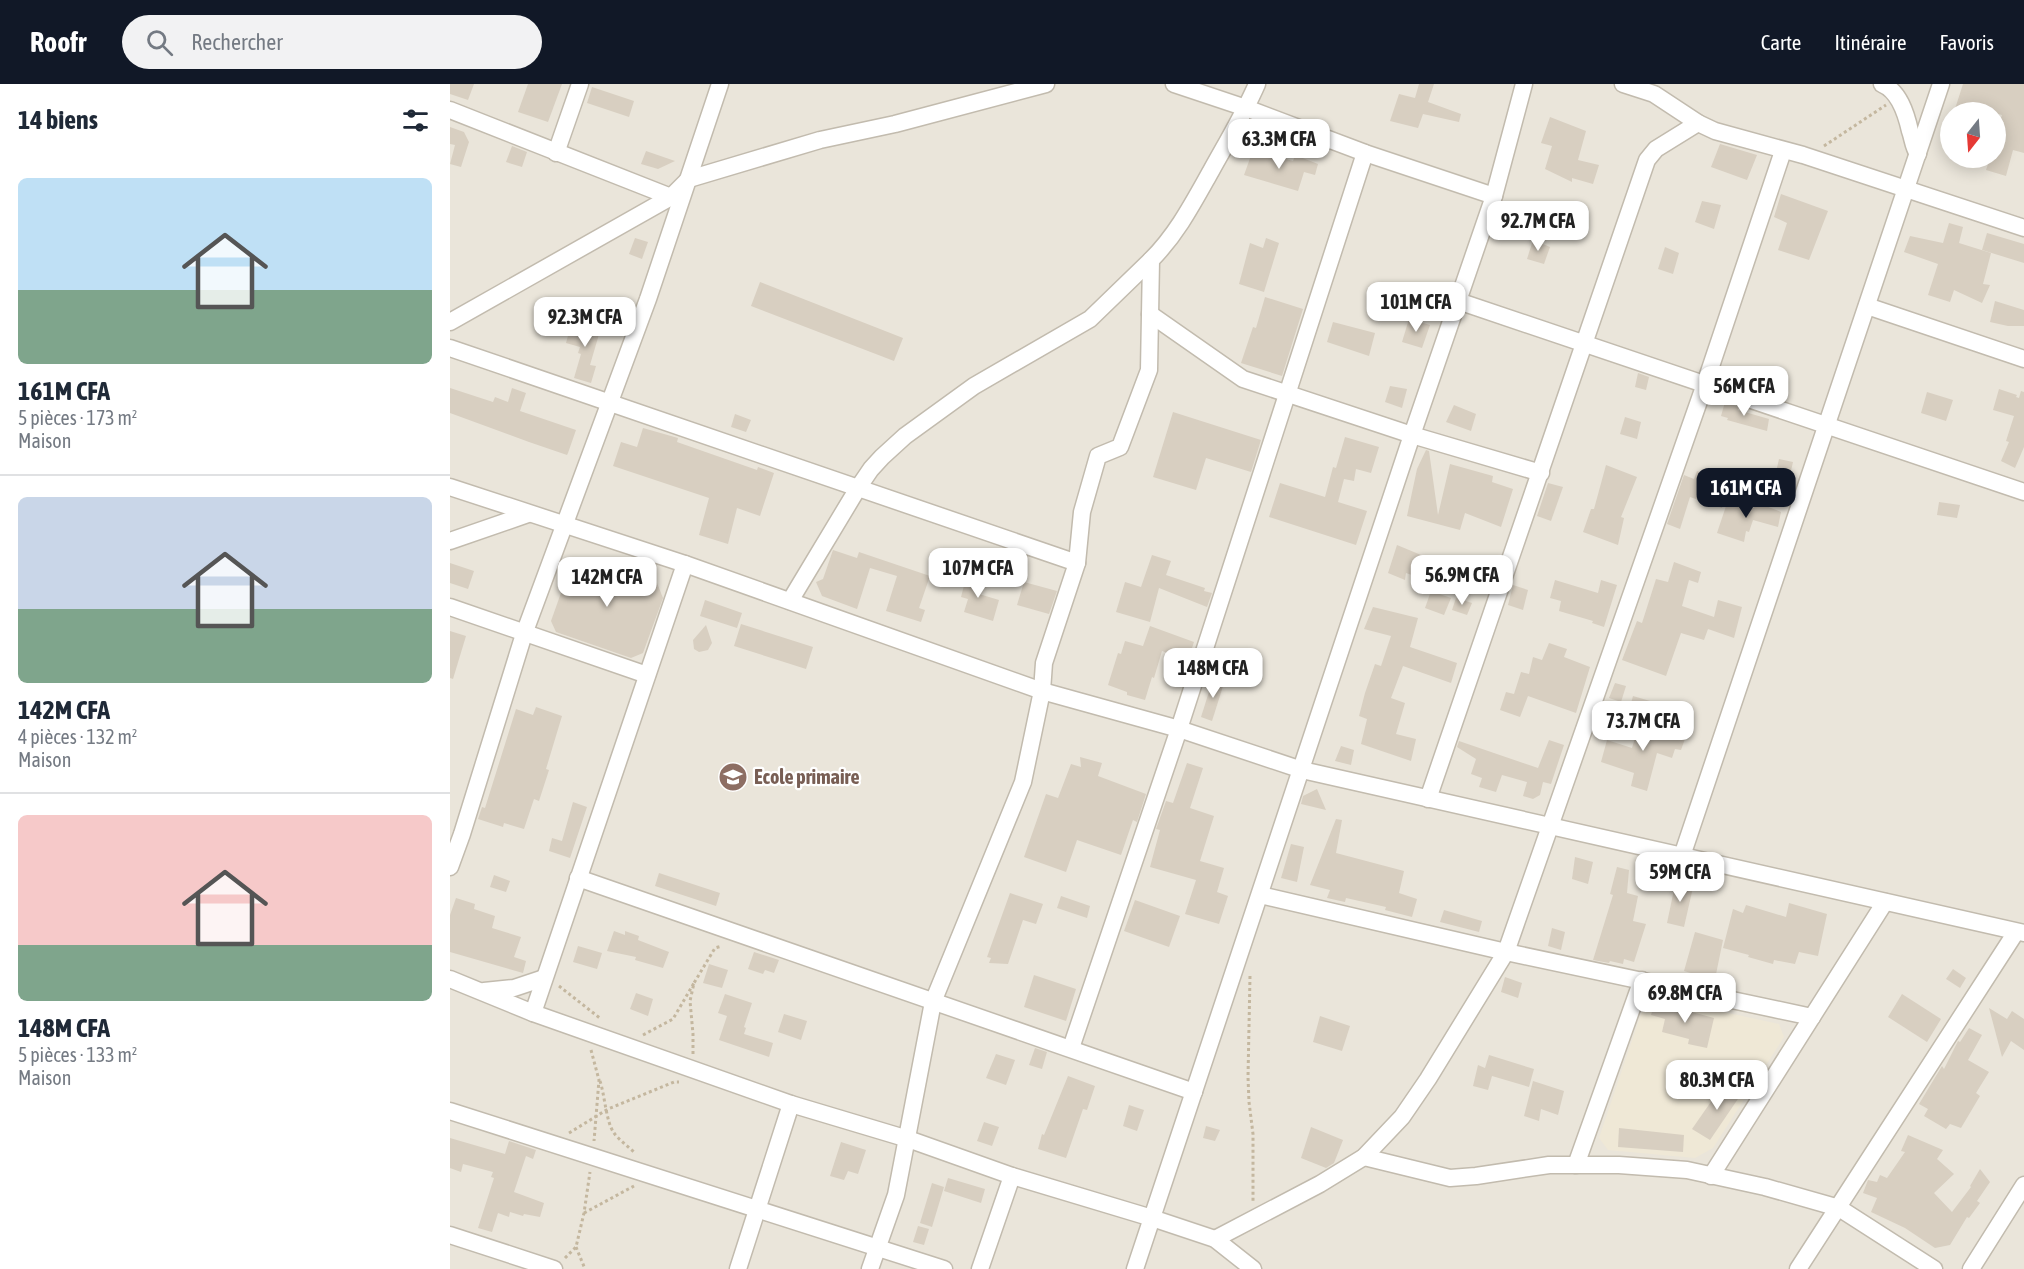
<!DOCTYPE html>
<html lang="fr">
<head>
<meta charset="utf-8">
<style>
  body { margin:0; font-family:"Asap Condensed",sans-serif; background:#f2f2f3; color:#1f2937; height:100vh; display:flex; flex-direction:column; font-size:22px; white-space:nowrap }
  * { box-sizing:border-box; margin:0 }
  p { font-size:20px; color:#747a83 }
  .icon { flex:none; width:33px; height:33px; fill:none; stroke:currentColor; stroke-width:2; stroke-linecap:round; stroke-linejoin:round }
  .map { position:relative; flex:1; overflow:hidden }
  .side { display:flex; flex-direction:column; background:#fff; width:450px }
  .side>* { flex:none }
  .needle { width:39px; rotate:197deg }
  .controls { position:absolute; left:1490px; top:18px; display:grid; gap:12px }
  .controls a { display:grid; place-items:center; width:66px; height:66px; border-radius:50%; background:#fff; box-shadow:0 3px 15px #0003; font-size:30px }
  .price { position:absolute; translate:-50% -51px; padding:0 14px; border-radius:12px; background:#fff; color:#222; font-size:20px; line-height:39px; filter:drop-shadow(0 2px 3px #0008) }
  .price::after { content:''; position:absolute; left:50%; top:36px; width:18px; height:14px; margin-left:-9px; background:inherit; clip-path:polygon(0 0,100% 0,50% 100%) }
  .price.selected { background:#111827; color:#fff }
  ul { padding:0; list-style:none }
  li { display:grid; align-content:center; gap:12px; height:318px; padding:0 18px }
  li+li { border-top:2px solid #e0e1e3 }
  li span { display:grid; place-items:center; height:186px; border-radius:9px; color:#555 }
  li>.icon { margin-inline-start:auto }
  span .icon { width:108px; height:108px; fill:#fffc; stroke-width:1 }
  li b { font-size:26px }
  h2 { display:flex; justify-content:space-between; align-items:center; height:72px; padding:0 18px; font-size:26px }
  header { display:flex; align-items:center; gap:36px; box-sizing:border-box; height:84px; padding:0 30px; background:#111827; color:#fff }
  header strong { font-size:28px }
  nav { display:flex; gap:33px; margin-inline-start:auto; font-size:21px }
  .search { width:420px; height:54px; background:#f2f2f3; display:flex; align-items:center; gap:15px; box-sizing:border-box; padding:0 21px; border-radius:33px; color:#747a83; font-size:22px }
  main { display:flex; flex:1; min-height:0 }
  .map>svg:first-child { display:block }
  .residential { fill:#eae5da; fill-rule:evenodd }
  .education { fill:#efe8d6 }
  .building { fill:#d8cfc1 }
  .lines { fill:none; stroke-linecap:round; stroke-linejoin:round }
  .minor-casing { stroke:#c2bbae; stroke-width:19 }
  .path { stroke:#c4b79f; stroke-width:3; stroke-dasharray:3 3; stroke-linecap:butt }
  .minor { stroke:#fff; stroke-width:16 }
  .labels { text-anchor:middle; stroke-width:4.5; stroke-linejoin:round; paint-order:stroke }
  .education-label { font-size:20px; font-weight:bold; fill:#785e54; stroke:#fff; text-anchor:start }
</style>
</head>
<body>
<header>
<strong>Roofr</strong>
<div class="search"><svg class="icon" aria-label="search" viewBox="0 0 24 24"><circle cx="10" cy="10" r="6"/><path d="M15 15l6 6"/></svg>Rechercher</div>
<nav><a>Carte</a><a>Itinéraire</a><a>Favoris</a></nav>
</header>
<main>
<section class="side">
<h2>14 biens<svg class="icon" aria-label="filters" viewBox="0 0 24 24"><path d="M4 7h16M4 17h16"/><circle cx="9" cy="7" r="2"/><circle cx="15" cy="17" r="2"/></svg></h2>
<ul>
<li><span style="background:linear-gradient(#bfe0f5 60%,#7fa58c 0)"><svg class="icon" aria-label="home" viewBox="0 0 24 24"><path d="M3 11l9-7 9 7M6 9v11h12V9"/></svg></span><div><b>161M CFA</b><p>5 pièces · 173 m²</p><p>Maison</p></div></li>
<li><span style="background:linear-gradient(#c9d6e8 60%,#7fa58c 0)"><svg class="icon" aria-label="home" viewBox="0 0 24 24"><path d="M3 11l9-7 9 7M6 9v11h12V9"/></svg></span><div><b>142M CFA</b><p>4 pièces · 132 m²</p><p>Maison</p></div></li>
<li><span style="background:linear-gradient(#f6c9c9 70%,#7fa58c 0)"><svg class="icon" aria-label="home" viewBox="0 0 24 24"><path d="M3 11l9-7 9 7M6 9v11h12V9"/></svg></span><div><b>148M CFA</b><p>5 pièces · 133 m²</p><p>Maison</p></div></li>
</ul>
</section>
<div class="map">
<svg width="1574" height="1185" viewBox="0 0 1574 1185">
  <rect width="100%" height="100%" fill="#f6f3ec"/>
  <!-- residential -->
  <path class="residential" d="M0 0H1574V1185H0ZM1500 28H1545V74H1500Z"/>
  <!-- education -->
  <path class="education" d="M1209 914 1329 940 1334 953 1263 1064 1245 1074 1158 1066 1149 1054 1193 924Z"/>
  <!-- building -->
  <g class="building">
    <path d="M0 0H24L18 16 0 10Z"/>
    <path d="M78 0H112L98 38 68 28Z"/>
    <path d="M969 0H984L978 18 1011 30 1009 38 973 30 968 44 940 37 949 10 965 14Z"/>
    <path d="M1513 0H1574V69L1563 66 1556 92 1536 86 1540 74H1545V52L1552 31 1523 23 1522 28H1504Z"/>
    <path d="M142 3 184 17 179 33 137 19Z"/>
    <path d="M1100 33 1136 47 1128 76 1149 81 1143 100 1122 94V98L1095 85 1102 62 1091 59Z"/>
    <path d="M0 43 14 48 19 58 11 83 0 80 5 61 0 60Z"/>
    <path d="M1270 60 1307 71 1297 96 1261 83Z"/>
    <path d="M62 62 77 68 72 83 56 78Z"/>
    <path d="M803 66 843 77 845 71 868 80 865 91 854 88 848 107 794 91Z"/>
    <path d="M196 67 225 77 208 85 191 80Z"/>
    <path d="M1331 110 1378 127 1359 176 1328 166 1337 139 1324 133Z"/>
    <path d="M1252 117 1271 121 1264 145 1245 138Z"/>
    <path d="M1499 139 1513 143 1509 159 1541 169 1533 200 1540 201 1532 219 1504 206 1500 218 1478 211 1488 180 1454 168 1460 152 1493 159Z"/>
    <path d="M1537 149 1574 160V179L1532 166Z"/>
    <path d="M185 154 198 158 192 175 179 170Z"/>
    <path d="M816 154 829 159 814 208 789 200 800 159 813 164Z"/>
    <path d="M1083 156 1100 163 1094 180 1077 175Z"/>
    <path d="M1215 163 1229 169 1223 190 1208 185Z"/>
    <path d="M310 198 453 254 444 277 301 222Z"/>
    <path d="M815 213 853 225 832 292 791 279 803 243 806 244Z"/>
    <path d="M1545 217 1574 226V242H1558L1540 238Z"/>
    <path d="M959 235 980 241 972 264 952 258Z"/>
    <path d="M122 237 139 242 141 237 152 240 140 281 146 282 141 299 124 294 131 270 128 269 130 263 116 259Z"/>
    <path d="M883 238 925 249 919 272 877 258Z"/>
    <path d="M1188 289 1199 293 1196 306 1185 303Z"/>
    <path d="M940 302 957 305 952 324 935 318Z"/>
    <path d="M0 304 43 318 45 313 58 318 62 304 76 309 70 327 126 346 118 369 117 371 79 358 0 329Z"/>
    <path d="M1549 305 1567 311 1566 313 1569 314 1571 307 1574 308V363L1565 384 1551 377 1559 358 1556 357 1564 332 1543 326Z"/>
    <path d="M1477 308 1503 316 1496 337 1471 329Z"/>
    <path d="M1275 318 1289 323 1288 326 1319 335 1317 347 1277 336 1278 334 1271 332Z"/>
    <path d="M1004 321 1026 330 1021 347 996 338Z"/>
    <path d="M723 328 811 356 801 388 756 374 746 406 703 393Z"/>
    <path d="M285 330 301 336 296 348 281 343Z"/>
    <path d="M1175 333 1191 338 1187 355 1170 350Z"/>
    <path d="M193 344 228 354 227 358 307 386 308 383 324 389 310 432 287 424 278 460 249 451 259 414 163 382 171 358 187 363Z"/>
    <path d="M895 353 929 363 921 389 906 385 904 397 894 395 888 418 917 427 906 461 819 433 830 399 875 413 883 383 886 384Z"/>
    <path d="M976 366 979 367 988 431 1000 380 1043 392 1042 398 1063 405 1051 443 1015 429 1010 446 957 432 967 385Z"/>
    <path d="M1329 375 1343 378 1340 391 1326 388Z"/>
    <path d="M1156 381 1187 393 1171 433 1174 434 1168 461 1133 448 1141 425H1144Z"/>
    <path d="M1247 387 1280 399 1272 424 1240 413 1230 445 1217 440 1234 391 1244 395Z"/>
    <path d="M1098 399 1113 403 1101 437 1087 432Z"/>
    <path d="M1278 416 1304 424 1306 418 1331 428 1328 443 1303 436 1299 448 1296 447 1294 458 1267 449Z"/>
    <path d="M1489 418 1510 421 1507 434 1487 431Z"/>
    <path d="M947 461 988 478 982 498 956 489 955 496 938 489Z"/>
    <path d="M383 466 407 474 409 468 480 492 469 524 475 526 471 538 436 527 447 492 420 484 407 525 372 512 366 498 373 495Z"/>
    <path d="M702 471 721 477 716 491 755 504 754 507 762 509 757 523 709 504 700 538 666 528 675 498 691 503Z"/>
    <path d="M133 474 207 499 213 514 193 569 181 574 106 548 101 537 122 478Z"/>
    <path d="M1224 478 1251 488 1248 499 1239 496 1232 522 1264 533 1268 516 1292 523 1284 554 1258 545 1254 556 1231 549 1216 592 1172 576 1187 537 1192 539 1206 495 1218 498Z"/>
    <path d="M0 479 24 487 18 505 0 499Z"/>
    <path d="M517 490 534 495 529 510 549 516 543 537 514 528 518 515 511 513Z"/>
    <path d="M1105 496 1148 509 1151 496 1167 501 1154 543 1142 539 1143 537 1109 527 1111 517 1100 514Z"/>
    <path d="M574 498 607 507 599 530 567 521Z"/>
    <path d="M1063 501 1078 506 1073 526 1058 521Z"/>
    <path d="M981 507 1001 514 994 531 975 524Z"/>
    <path d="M1006 514 1022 519 1017 531 1002 526Z"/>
    <path d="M255 516 292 529 287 544 250 532Z"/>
    <path d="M923 523 968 534 960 563 1007 579 1001 599 953 582 941 614 955 619 946 650 966 655 961 677 911 660 917 635 909 632 915 609 925 580 931 582 941 552 914 545Z"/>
    <path d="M291 540 363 563 356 585 284 562Z"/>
    <path d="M256 541 262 559 258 566 249 568 244 565 243 556Z"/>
    <path d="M700 542 744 558 738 576 712 567 704 594 702 593 695 616 677 611V608L658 601 668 569 671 570 675 557 693 562Z"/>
    <path d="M0 547 16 552 3 595 0 594Z"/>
    <path d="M1099 559 1117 565 1114 573 1140 583 1126 629 1078 612 1070 633 1050 626 1056 608 1064 610 1071 588 1079 590 1083 573 1092 576Z"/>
    <path d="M769 564 783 568 777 589 764 586Z"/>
    <path d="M764 592 775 596 762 637 751 633Z"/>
    <path d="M1165 599 1176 602 1171 618 1159 614Z"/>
    <path d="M1183 612 1207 619 1201 638 1178 630Z"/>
    <path d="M86 623 112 632 96 685 99 686 89 717 84 715 74 745 54 739 53 743 28 735 32 723 35 724 66 625 83 631Z"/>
    <path d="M1190 637 1236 652 1231 666 1225 665 1222 674 1207 669 1197 707 1181 702 1184 689 1151 678 1157 656 1182 664Z"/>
    <path d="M1099 656 1114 661 1101 700 1093 698 1090 711 1083 715 1073 712 1077 698 1052 691 1046 708 1029 703 1032 694 1021 690 1026 675 1007 663 1009 657 1088 684Z"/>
    <path d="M891 662 904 666 901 681 885 677Z"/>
    <path d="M630 673 652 679 648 692 696 710 687 738 683 736 671 771 627 756 616 788 574 773 596 710 608 714 621 680 631 683Z"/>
    <path d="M737 679 753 684 740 724 764 732 750 777 774 784 767 808 778 812 769 840 735 830 746 796 700 783 710 746 706 745 716 717 723 719Z"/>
    <path d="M867 705 876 726 851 720 853 712Z"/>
    <path d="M123 718 137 723 120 774 99 767 102 754 112 757Z"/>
    <path d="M886 735 892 736 886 769 954 787 949 809 967 815 962 833 935 826 936 823 896 814 895 818 877 814 880 806 860 801Z"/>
    <path d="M841 760 854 763 847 798 831 794Z"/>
    <path d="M1125 773 1143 778 1138 800 1122 795Z"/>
    <path d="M1167 783 1179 786 1177 809 1188 812 1183 837 1196 840 1184 878 1174 875 1173 880 1160 877 1159 879 1143 876 1163 811 1160 810Z"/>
    <path d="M209 789 270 809 266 822 205 802Z"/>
    <path d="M44 791 60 797 56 808 40 803Z"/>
    <path d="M1226 796 1244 799 1234 843 1217 839Z"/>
    <path d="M560 809 593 820 586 840 573 836 558 880 539 879 541 874 537 873Z"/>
    <path d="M611 812 640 822 637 834 607 824Z"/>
    <path d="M6 814 25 820 24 825 45 832 42 844 71 853 64 873 76 877 73 889 0 868V831Z"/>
    <path d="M685 816 730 832 719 863 674 847Z"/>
    <path d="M1339 819 1377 830 1368 872 1349 868 1345 880 1324 876 1323 880 1298 873 1299 871 1273 864 1283 825 1293 829 1296 821 1336 833Z"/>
    <path d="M994 826 1032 837 1029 848 990 838Z"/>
    <path d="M1102 844 1115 848 1111 866 1098 862Z"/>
    <path d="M164 847 175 851V847L189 852 188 856 219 868 213 884 185 876 186 873 157 867Z"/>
    <path d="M1245 848 1273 856 1264 900 1242 895 1244 890 1234 887Z"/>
    <path d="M128 862 152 869 147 885 123 878Z"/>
    <path d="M304 868 329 876 324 889 315 886 313 890 298 885Z"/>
    <path d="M259 880 278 886 272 904 253 899Z"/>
    <path d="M1503 885 1516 894 1510 904 1496 895Z"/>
    <path d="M584 891 626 905 616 937 574 923Z"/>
    <path d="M1055 893 1072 899 1068 914 1051 908Z"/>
    <path d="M186 909 203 915 198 932 180 925Z"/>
    <path d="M275 910 302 919 294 943 296 944 294 950 323 959 319 973 269 956 277 932 268 929Z"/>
    <path d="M1452 910 1491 935 1477 958 1438 933Z"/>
    <path d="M1205 918 1264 934 1257 964 1238 960 1239 955 1212 948 1215 935 1201 931Z"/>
    <path d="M1539 924 1557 935 1562 927 1574 935V966L1561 957 1552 973Z"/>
    <path d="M334 930 357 937 351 956 328 948Z"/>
    <path d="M870 932 900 942 892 967 863 958Z"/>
    <path d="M1519 944 1532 951 1518 976 1539 988 1526 1009 1530 1012 1511 1044 1500 1040 1496 1045 1474 1032 1478 1025 1469 1020 1492 982 1494 985 1508 957 1510 958Z"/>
    <path d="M585 964 597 968 592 985 579 981Z"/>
    <path d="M546 970 565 976 556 1001 536 994Z"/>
    <path d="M1039 971 1084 985 1079 1003 1042 992 1038 1006 1023 1002 1028 981 1035 984Z"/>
    <path d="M618 992 645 1002 637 1026 633 1025 616 1074 588 1065 592 1050 594 1051Z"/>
    <path d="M1083 997 1114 1007 1108 1031 1091 1025 1089 1037 1074 1032Z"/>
    <path d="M1274 999 1292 1009 1260 1056 1242 1045Z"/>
    <path d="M679 1021 694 1026 687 1047 673 1042Z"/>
    <path d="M534 1038 549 1043 542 1062 527 1057Z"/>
    <path d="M756 1042 770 1046 765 1057 753 1054Z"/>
    <path d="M861 1043 893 1056 884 1079 876 1084 851 1074Z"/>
    <path d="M1169 1044 1234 1051 1233 1068 1168 1063Z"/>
    <path d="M1458 1051 1493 1066 1487 1075 1504 1090 1484 1109 1502 1128 1521 1103 1520 1102 1530 1085 1540 1098 1527 1117 1530 1119 1519 1134 1517 1133 1500 1161 1485 1164 1455 1144 1421 1128 1427 1114 1413 1109 1418 1096 1427 1098 1430 1091 1437 1094 1455 1068 1451 1067Z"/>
    <path d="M0 1054 55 1070 59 1057 86 1066 83 1075 76 1072 64 1108 94 1119 90 1133 74 1130 73 1132 60 1128 59 1133 48 1129 42 1148 28 1144 44 1094 41 1093 43 1088 13 1080 11 1088 0 1084Z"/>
    <path d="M391 1058 416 1066 408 1090 398 1087 394 1096 380 1092Z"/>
    <path d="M498 1094 535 1105 531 1119 494 1107Z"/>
    <path d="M482 1099 494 1103 482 1143 470 1139Z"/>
    <path d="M468 1142 479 1145 474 1161 463 1158Z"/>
  </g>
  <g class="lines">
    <!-- minor casing -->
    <g class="minor-casing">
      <g id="minor">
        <path d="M724 0 796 24 915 69 1044 112"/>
        <path d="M1173 0 1204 10 1248 39 1265 47 1353 71 1574 144"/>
        <path d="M1432 0C1449 7 1456 29 1460 47 1463 55 1463 63 1468 70"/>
        <path d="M0 26 221 113"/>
        <path d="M106 69 130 0"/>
        <path d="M1008 217 1574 408"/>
        <path d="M1417 222 1574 275"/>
        <path d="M700 230 793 295 962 351 1091 389"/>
        <path d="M0 238 221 113 239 95 370 56 445 40 596 0"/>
        <path d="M0 264 627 479"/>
        <path d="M0 403 235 480 592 607 729 645 852 686 1574 849"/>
        <path d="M0 457 78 430"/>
        <path d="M340 517 408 404 421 385 432 373 455 352 524 302 640 235 701 176"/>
        <path d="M0 523 197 591"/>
        <path d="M978 715 1197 76 1206 65 1248 39"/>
        <path d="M1232 772 1491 0"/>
        <path d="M0 783 12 750 74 550 198 215 270 0"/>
        <path d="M128 794 744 1008"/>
        <path d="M810 811 1056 868 1362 933"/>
        <path d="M0 895 83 929 341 1020 458 1055 562 1092 702 1134 765 1155 803 1185"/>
        <path d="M34 907 64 904 94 894"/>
        <path d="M83 929 235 480"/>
        <path d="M621 964 729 645 915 69"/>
        <path d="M0 1027 494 1185"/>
        <path d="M914 1073 1000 1094 1026 1092 1099 1081H1169L1237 1086 1315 1103 1389 1124 1484 1185"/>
        <path d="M1126 1081 1192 896"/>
        <path d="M1261 1092 1435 818"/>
        <path d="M0 1151 104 1185"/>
        <path d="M765 1155 870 1100 914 1073 952 1033 978 995 1056 868 1255 300 1333 67"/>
        <path d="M288 1185 341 1020"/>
        <path d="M420 1185 446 1111 483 918 573 698 592 607 594 579 627 479 632 428 648 372 670 363 699 286 701 176C727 150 743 119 761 87 777 58 794 30 807 0"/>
        <path d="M530 1185 562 1092"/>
        <path d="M685 1185 962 351 1044 112 1074 0"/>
        <path d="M1348 1185 1566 848"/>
        <path d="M1521 1185 1574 1101"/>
      </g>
    </g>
    <!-- path -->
    <g class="path">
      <path d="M1374 62 1436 21"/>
      <path d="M800 892 798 993 799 1018 803 1050V1119"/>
      <path d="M109 902 151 935"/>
      <path d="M193 951 223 935 244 899"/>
      <path d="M141 966 149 996 144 1057"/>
      <path d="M243 970V950L240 917 244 899 265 864 272 862"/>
      <path d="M150 997C155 1012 156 1038 164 1049 169 1056 179 1063 185 1069"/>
      <path d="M119 1049 158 1025 224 998H229"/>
      <path d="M134 1129 184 1102"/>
      <path d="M126 1163 135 1185"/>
      <path d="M115 1174 126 1163 134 1129 140 1088"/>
    </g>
    <!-- minor -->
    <use href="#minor" class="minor"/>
  </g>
  <!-- icons -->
  <defs>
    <g id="school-disc" transform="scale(1.5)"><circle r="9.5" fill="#8d6e63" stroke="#fff"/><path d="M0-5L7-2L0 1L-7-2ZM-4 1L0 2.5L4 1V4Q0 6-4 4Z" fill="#fff"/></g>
  </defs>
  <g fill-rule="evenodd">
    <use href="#school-disc" x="283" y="693"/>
  </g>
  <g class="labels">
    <!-- education labels -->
    <g class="education-label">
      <text x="304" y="700">Ecole primaire</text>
    </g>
  </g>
</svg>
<div class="controls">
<a><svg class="needle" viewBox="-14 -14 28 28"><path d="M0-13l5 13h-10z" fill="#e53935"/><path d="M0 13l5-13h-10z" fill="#747a83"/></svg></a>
</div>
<b class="price" style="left:829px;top:86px">63.3M CFA</b>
<b class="price" style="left:1088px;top:168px">92.7M CFA</b>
<b class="price" style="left:966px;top:249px">101M CFA</b>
<b class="price" style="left:135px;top:264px">92.3M CFA</b>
<b class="price" style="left:1294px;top:333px">56M CFA</b>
<b class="price selected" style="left:1296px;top:435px">161M CFA</b>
<b class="price" style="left:528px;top:515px">107M CFA</b>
<b class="price" style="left:1012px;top:522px">56.9M CFA</b>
<b class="price" style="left:157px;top:524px">142M CFA</b>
<b class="price" style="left:763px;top:615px">148M CFA</b>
<b class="price" style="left:1193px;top:668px">73.7M CFA</b>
<b class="price" style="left:1230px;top:819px">59M CFA</b>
<b class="price" style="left:1235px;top:940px">69.8M CFA</b>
<b class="price" style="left:1267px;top:1027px">80.3M CFA</b>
</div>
</main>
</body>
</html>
